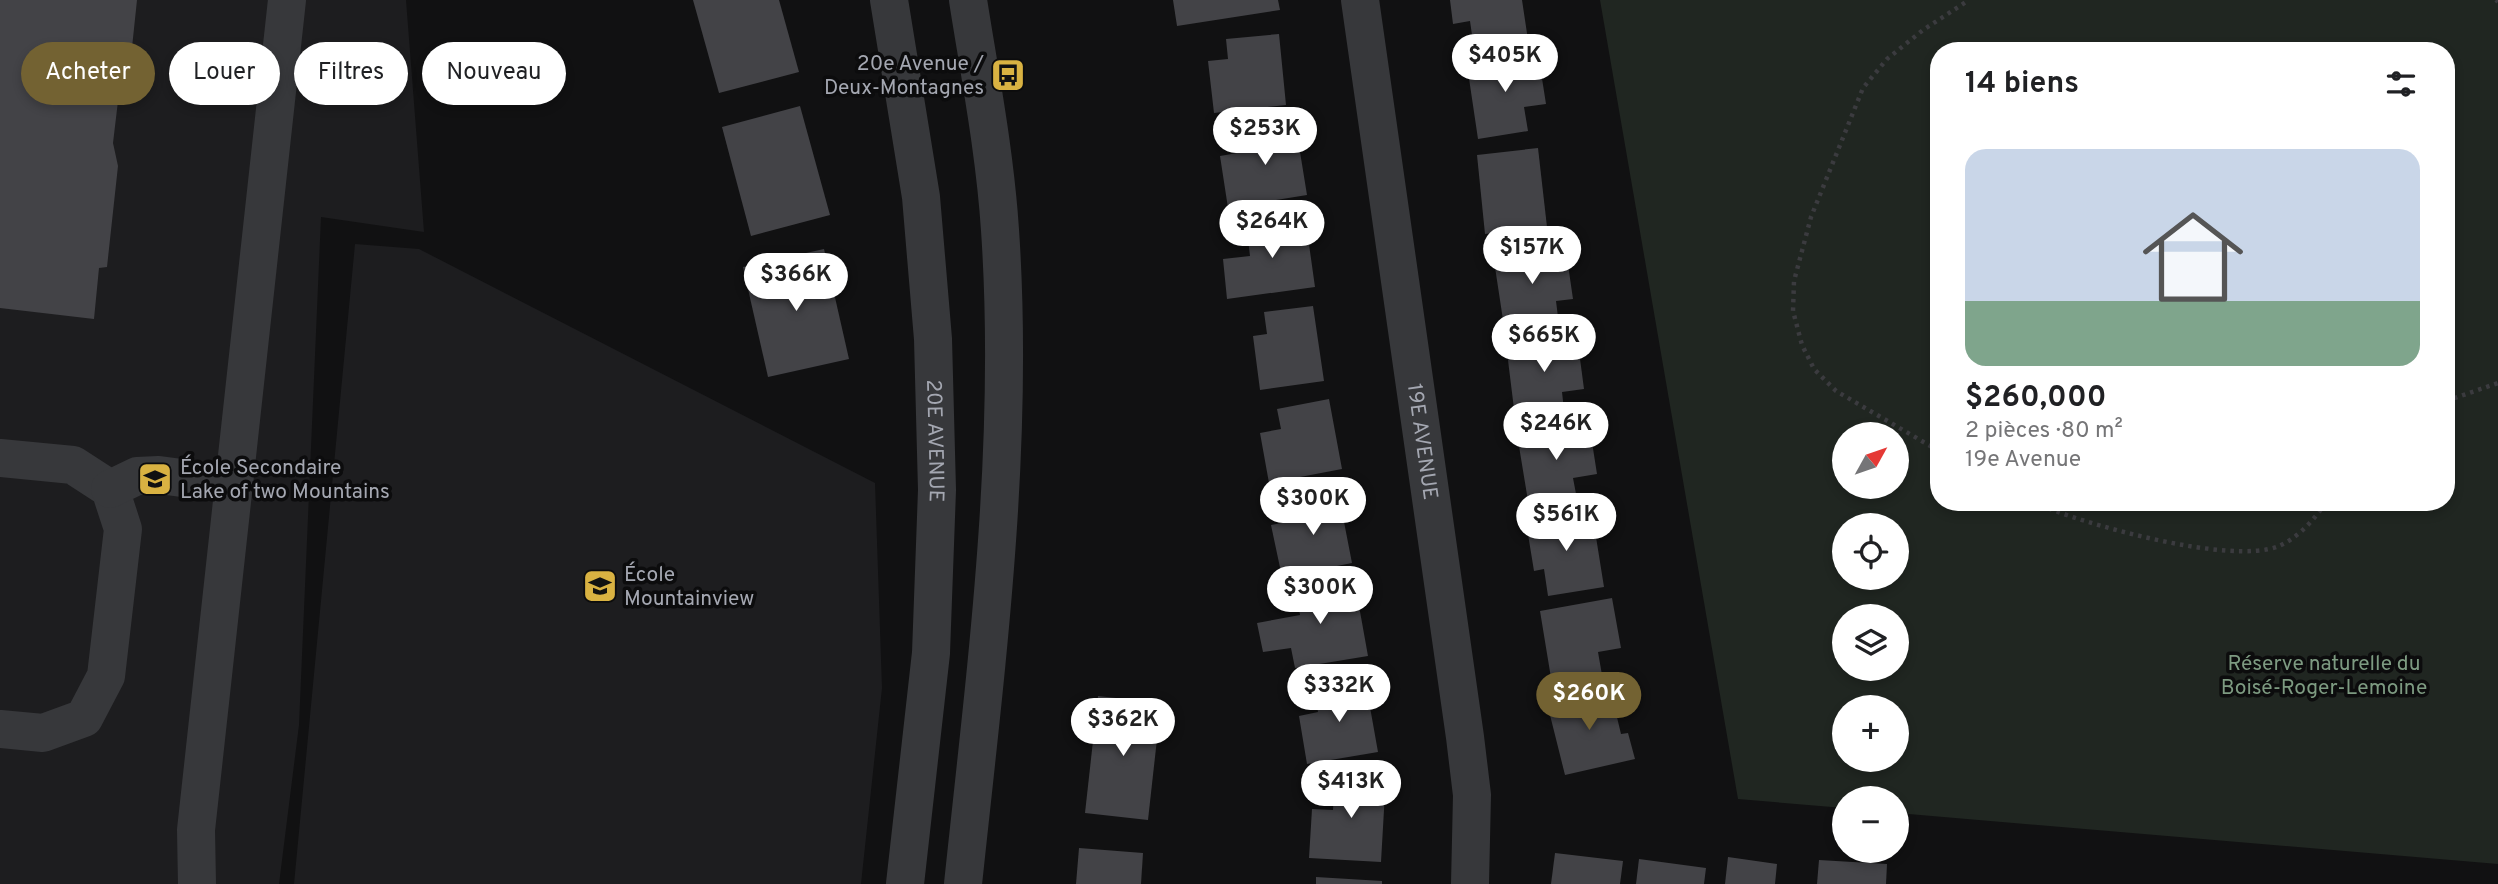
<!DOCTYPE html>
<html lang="fr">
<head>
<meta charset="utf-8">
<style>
  body { margin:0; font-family:Overpass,sans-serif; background:#f2f2f2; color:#202124; height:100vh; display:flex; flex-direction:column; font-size:26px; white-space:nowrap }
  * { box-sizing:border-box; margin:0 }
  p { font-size:23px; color:#757577 }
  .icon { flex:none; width:38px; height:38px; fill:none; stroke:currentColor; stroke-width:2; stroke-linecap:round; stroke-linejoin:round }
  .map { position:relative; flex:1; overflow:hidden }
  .panel { position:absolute; left:1930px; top:42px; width:525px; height:469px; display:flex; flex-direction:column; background:#fff; border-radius:28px; box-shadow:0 4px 10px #0003 }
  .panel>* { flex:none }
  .top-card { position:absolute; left:21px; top:42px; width:665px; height:63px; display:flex; gap:14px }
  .needle { width:46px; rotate:50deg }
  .fabs { position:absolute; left:1832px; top:422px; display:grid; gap:14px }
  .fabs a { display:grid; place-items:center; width:77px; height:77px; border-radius:50%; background:#fff; box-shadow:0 4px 10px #0003; font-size:35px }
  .price { position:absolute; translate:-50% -60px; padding:0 16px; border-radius:24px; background:#fff; color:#222; font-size:23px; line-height:46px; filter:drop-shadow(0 2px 4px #0008) }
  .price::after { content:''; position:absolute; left:50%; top:42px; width:21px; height:16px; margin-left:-10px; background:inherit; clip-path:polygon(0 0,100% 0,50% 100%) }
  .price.active { background:#736232; color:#fff }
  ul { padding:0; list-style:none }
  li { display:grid; align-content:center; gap:14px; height:371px; padding:0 35px }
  li span { display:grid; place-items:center; height:217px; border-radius:21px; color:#555 }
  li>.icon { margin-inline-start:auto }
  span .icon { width:126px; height:126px; fill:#fffc; stroke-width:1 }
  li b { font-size:30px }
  h2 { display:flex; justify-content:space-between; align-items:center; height:84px; padding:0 35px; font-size:30px }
  .tag { padding:0 24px; border-radius:32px; background:#fff; box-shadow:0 4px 10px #0003; font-size:24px; line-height:63px }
  .tag.active { background:#736232; color:#fff }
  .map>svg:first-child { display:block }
  .built { fill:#1d1d1f }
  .green { fill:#202621; fill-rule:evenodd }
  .building { fill:#434347 }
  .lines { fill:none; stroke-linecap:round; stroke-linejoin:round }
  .path { stroke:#3b3b3f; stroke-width:4.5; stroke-dasharray:3.5 5; stroke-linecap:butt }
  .minor { stroke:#37383b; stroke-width:38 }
  .labels { text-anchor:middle; stroke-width:7; stroke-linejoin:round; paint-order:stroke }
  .poi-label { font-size:21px; fill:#a4a7b1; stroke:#0c0c0d; text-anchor:start }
  .street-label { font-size:21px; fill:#a4a7b1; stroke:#0c0c0d }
  .park-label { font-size:21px; fill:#7d9a81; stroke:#0c0c0d }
</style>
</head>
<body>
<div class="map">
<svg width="2498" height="884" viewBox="0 0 2498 884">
  <rect width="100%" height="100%" fill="#111112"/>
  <!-- built -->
  <g class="built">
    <path d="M0 0H406L424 232 321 217 299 725 279 884H0Z"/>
    <path d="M355 244 419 249 875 483 882 688 861 884H294Z"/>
  </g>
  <!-- green -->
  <path class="green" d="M1600 0H2498V864L1897 813V798H1844V808L1738 799ZM1939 51H2446V502H1939ZM1844 434H1897V486H1844ZM1844 525H1897V578H1844ZM1844 616H1897V668H1844ZM1844 707H1897V760H1844Z"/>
  <!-- building -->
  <g class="building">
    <path d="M0 0H137L131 57 123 59 113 143 118 166 107 267 99 268 94 319 0 308Z"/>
    <path d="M693 0H779L799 72 719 93Z"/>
    <path d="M1173 0H1278L1280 10 1177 26Z"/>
    <path d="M1450 0H1522L1528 40 1474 49 1470 21 1453 24Z"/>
    <path d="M1279 34 1286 105 1214 113 1208 61 1228 59 1226 39Z"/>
    <path d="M1538 53 1546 104 1524 107 1528 131 1478 139 1467 65Z"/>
    <path d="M800 106 830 215 751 236 722 127Z"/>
    <path d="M1295 121 1307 195 1228 208 1220 156 1243 152 1240 130Z"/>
    <path d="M1538 148 1547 227 1485 234 1477 155Z"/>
    <path d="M1305 216 1315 287 1227 299 1223 259 1250 256 1246 223Z"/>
    <path d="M1565 244 1573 299 1556 301 1559 325 1505 333 1493 254Z"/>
    <path d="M824 249 849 359 768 377 743 267Z"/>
    <path d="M1313 306 1324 381 1260 390 1253 336 1267 334 1264 312Z"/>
    <path d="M1577 336 1584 389 1562 392 1564 410 1515 417 1506 344Z"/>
    <path d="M1329 399 1342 469 1269 483 1260 433 1281 429 1277 409Z"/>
    <path d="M1589 423 1597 474 1573 478 1577 499 1529 507 1517 434Z"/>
    <path d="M1338 491 1352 563 1282 577 1271 525 1298 520 1294 500Z"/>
    <path d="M1592 512 1604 587 1548 596 1544 569 1534 571 1526 522Z"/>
    <path d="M1354 578 1368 656 1295 668 1291 648 1263 652 1257 623 1300 615 1295 588Z"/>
    <path d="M1612 598 1621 648 1598 652 1602 675 1552 684 1540 611Z"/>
    <path d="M1365 679 1378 752 1307 764 1299 716 1318 712 1314 688Z"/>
    <path d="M1610 688 1621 734 1628 733 1635 759 1565 775 1547 703Z"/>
    <path d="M1098 696 1161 703 1148 820 1085 813Z"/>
    <path d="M1335 772 1386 775 1381 862 1309 858 1312 809 1333 810Z"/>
    <path d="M1079 848 1143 853 1141 884H1076Z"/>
    <path d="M1555 853 1623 861 1620 884H1551Z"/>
    <path d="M1728 857 1777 864 1775 884H1725Z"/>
    <path d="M1639 859 1706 868 1704 884H1636Z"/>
    <path d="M1819 860 1887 864 1886 884H1817Z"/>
    <path d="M1316 877 1382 881V884H1316Z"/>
  </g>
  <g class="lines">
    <!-- path -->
    <g class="path">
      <path d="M2496 0 2498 2"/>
      <path d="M2446 401 2498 383"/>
      <path d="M1939 451 1836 391 1814 369 1802 345 1793 311 1794 281 1811 217 1863 88 1887 59 1923 30 1969 0"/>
      <path d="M2033 502C2081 524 2232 566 2279 546 2299 537 2314 520 2326 502"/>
    </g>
    <!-- minor -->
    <g class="minor">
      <path id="s1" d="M889 0 921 197 933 339 937 490 931 653 905 884"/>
      <path id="s2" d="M1360 0 1465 737 1472 795 1470 884"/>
      <path d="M0 458 73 465 110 489 123 529 106 676 84 718 43 733 0 729"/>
      <path d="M110 489 137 476 159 475 235 485"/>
      <path d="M197 884 196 830 287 0"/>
      <path d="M963 884C986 667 1015 449 1000 230 995 153 980 76 968 0"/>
    </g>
  </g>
  <!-- icons -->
  <defs>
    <g id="bus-square" transform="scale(1.75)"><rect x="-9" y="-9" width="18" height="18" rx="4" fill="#d9b242" stroke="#0c0c0d"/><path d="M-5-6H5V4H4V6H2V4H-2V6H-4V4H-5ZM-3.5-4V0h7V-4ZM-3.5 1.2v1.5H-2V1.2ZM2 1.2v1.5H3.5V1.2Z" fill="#111"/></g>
    <g id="school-square" transform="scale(1.75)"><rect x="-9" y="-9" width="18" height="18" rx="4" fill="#d9b242" stroke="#0c0c0d"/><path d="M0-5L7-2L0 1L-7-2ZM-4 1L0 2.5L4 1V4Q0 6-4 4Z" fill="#111"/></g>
  </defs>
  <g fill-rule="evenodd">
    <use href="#bus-square" x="1008" y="75"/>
    <use href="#school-square" x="155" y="479"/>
    <use href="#school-square" x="600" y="586"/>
  </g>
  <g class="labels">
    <!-- poi labels -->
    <g class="poi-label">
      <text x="984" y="70" text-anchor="end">20e Avenue /<tspan x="984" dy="24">Deux-Montagnes</tspan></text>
      <text x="180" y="474">École Secondaire<tspan x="180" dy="24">Lake of two Mountains</tspan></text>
      <text x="624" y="581">École<tspan x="624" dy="24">Mountainview</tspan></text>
    </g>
    <!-- street labels -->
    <g class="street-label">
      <text dy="7" stroke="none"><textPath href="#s1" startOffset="444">20E AVENUE</textPath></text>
      <text dy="7" stroke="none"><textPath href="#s2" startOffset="446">19E AVENUE</textPath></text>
    </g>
    <!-- park labels -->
    <g class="park-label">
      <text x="2324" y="670">Réserve naturelle du<tspan x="2324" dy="24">Boisé-Roger-Lemoine</tspan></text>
    </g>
  </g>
</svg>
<div class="fabs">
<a><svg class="needle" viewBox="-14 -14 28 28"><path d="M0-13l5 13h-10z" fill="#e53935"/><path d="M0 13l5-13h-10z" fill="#757577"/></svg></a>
<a><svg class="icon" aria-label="locate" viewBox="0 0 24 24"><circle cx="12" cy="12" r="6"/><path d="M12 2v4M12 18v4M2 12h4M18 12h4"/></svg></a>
<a><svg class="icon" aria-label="layers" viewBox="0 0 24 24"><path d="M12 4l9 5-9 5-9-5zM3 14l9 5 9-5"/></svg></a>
<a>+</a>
<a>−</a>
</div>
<b class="price" style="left:1505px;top:94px">$405K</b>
<b class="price" style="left:1265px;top:167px">$253K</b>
<b class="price" style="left:1272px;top:260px">$264K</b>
<b class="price" style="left:1532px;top:286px">$157K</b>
<b class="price" style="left:796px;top:313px">$366K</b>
<b class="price" style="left:1544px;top:374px">$665K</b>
<b class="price" style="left:1556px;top:462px">$246K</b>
<b class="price" style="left:1313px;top:537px">$300K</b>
<b class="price" style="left:1566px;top:553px">$561K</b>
<b class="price" style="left:1320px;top:626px">$300K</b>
<b class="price" style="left:1339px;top:724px">$332K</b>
<b class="price active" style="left:1589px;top:732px">$260K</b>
<b class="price" style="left:1123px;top:758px">$362K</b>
<b class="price" style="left:1351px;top:820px">$413K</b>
<div class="top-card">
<a class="tag active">Acheter</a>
<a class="tag">Louer</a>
<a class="tag">Filtres</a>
<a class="tag">Nouveau</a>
</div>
<section class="panel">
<h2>14 biens<svg class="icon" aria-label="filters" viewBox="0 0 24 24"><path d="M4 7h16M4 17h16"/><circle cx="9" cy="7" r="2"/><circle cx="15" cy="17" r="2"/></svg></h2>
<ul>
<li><span style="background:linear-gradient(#c9d6e8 70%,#7fa58c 0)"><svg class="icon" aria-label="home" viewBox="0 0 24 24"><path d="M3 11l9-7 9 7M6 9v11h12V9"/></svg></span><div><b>$260,000</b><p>2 pièces · 80 m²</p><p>19e Avenue</p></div></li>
</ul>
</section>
</div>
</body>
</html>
